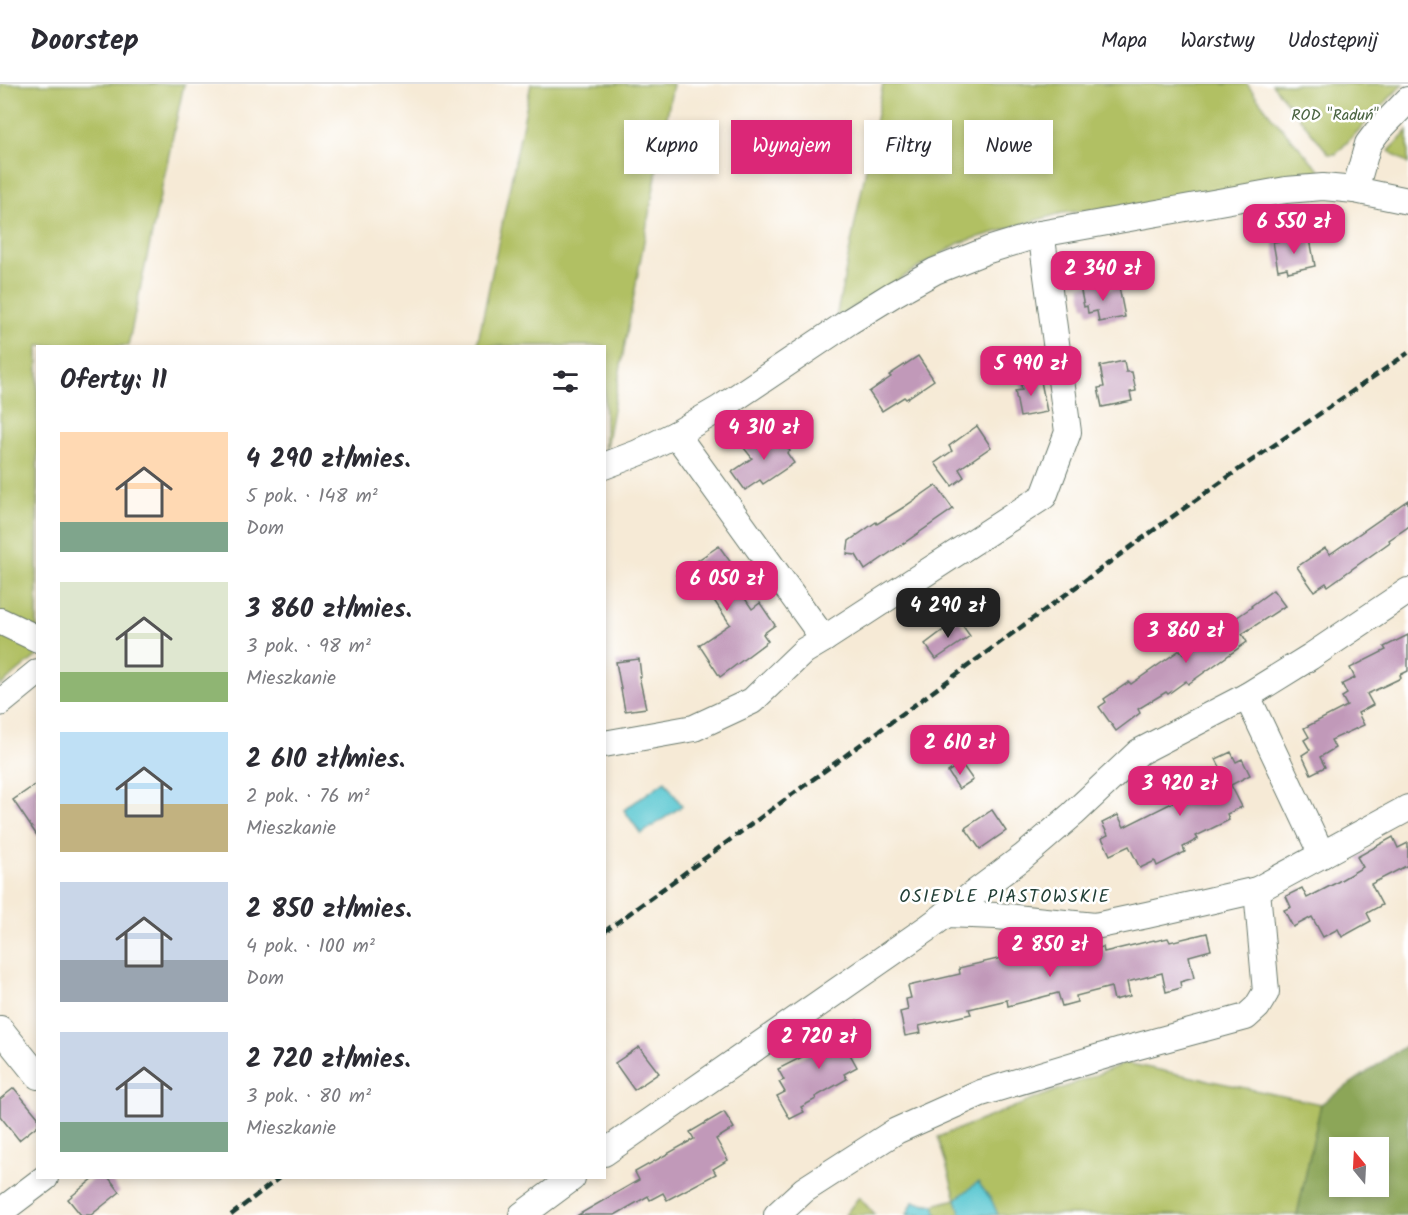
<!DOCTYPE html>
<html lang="pl">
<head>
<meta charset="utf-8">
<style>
  body { margin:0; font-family:Kalam,sans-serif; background:#f2f2f3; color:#2b2b33; height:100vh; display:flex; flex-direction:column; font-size:22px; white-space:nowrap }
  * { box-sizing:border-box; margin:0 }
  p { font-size:20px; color:#7c7c81 }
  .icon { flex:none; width:33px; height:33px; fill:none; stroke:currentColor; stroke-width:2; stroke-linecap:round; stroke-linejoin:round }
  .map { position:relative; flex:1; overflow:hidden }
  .panel { position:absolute; left:36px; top:261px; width:570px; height:834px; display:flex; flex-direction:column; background:#fff; border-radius:0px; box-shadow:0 3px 9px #0003 }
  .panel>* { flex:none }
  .top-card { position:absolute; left:624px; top:36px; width:570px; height:54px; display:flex; gap:12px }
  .needle { width:39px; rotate:342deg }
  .controls { position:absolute; left:1329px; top:1053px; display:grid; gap:12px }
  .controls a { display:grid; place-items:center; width:60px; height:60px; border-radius:0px; background:#fff; box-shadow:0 3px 9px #0003; font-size:30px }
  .price { position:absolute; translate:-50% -51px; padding:0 14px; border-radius:12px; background:#db2777; color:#fff; font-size:20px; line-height:39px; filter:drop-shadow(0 2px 3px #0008) }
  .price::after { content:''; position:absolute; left:50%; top:36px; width:18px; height:14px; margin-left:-9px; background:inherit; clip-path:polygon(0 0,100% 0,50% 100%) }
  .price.selected { background:#222; color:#fff }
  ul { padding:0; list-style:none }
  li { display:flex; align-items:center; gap:18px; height:150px; padding:0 24px }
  li span { display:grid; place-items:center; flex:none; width:168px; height:120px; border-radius:0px; color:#555 }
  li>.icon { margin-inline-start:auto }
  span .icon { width:72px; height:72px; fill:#fffc; stroke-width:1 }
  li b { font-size:26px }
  h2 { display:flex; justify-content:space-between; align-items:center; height:72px; padding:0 24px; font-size:26px }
  .chip { padding:0 21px; border-radius:0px; background:#fff; box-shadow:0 3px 9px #0003; font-size:21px; line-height:54px }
  .chip.selected { background:#db2777; color:#fff }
  header { display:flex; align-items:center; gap:36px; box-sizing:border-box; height:84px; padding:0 30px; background:#fff; border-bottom:2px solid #e1e1e2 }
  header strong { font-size:28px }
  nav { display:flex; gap:33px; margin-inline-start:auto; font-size:21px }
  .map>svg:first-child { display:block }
  .green { fill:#b1c063; stroke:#687e4c; stroke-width:1.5 }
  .forest { fill:#8ca659; stroke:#567246; stroke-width:1.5; fill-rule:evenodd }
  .water { fill:#5cc8d2; stroke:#3e8283; stroke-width:1.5 }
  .building { fill:#c199b9 }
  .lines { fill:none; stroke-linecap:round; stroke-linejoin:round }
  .minor-casing { stroke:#6a7a6d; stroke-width:28 }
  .minor { stroke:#fff; stroke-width:26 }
  .rail { stroke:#1f3d34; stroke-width:4.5; stroke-dasharray:9 4.5; stroke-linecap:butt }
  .labels { text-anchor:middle; stroke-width:5; stroke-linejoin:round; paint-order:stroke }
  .park-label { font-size:16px; fill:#4b6442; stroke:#fff }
  .neighbourhood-label { font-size:18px; letter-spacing:1.5px; fill:#1f3d34; stroke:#fff }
</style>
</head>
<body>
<header>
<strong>Doorstep</strong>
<nav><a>Mapa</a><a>Warstwy</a><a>Udostępnij</a></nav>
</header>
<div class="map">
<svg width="1408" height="1131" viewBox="0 0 1408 1131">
  <rect width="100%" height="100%" fill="#fff"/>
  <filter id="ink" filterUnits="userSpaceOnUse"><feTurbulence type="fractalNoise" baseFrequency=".0167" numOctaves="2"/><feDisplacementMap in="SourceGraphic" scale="12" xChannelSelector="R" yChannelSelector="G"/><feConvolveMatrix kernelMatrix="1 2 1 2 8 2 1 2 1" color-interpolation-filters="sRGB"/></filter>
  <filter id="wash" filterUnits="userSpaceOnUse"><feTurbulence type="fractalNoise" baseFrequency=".008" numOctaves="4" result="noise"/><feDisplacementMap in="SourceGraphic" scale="24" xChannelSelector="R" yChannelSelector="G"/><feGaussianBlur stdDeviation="1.35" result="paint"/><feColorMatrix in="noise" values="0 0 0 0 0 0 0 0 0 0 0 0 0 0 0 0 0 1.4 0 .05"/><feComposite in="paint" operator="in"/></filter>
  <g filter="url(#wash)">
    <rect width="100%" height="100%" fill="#f6ead6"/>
    <!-- green -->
    <g class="green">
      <path d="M0 0H184L128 262H38L37 572 0 602Z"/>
      <path d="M531 0H673L605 368 604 262H477Z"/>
      <path d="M883 0H1247L1272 33 1324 91 1194 116 1062 129 959 159 836 234Z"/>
      <path d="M1272 0H1403L1336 70H1329Z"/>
      <path d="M1408 47V80L1389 67Z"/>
      <path d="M1126 979 1321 1020 1297 1131H907L913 1118 934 1121 956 1115 938 1053Z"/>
      <path d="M859 1113 875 1131H845Z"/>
    </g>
    <!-- forest -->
    <path class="forest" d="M1408 960V1131H1297L1321 1020ZM1340 1064H1378V1102H1340Z"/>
    <!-- water -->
    <g class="water">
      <path d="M665 697 682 722 641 750 624 726Z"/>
      <path d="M978 1098 992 1117 998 1131H961L956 1115Z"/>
      <path d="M913 1118 934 1121 937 1131H907Z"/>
    </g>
    <g id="blocks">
      <!-- building -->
      <g class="building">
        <path d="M1299 154 1300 157 1310 155 1315 182 1288 188 1287 184 1278 186 1273 158Z"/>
        <path d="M1102 198 1103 206 1119 203 1125 233 1099 238 1097 227 1088 229 1087 222 1084 223 1080 202Z"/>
        <path d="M918 272 934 296 906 315 904 313 882 327 869 308 891 293 889 291Z"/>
        <path d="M1124 277 1126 288H1132L1136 307 1130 308 1132 317 1102 323 1098 304 1104 303 1100 282Z"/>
        <path d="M1040 292 1047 328 1020 333 1015 307 1022 306 1020 296Z"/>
        <path d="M977 342 991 363 959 385 964 393 952 402 935 379 952 367 949 362Z"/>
        <path d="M771 346 778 356 781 354 790 367 787 369 794 379 763 400 760 396 745 406 732 388 752 374 744 364Z"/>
        <path d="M936 401 953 425 865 486 856 471 847 470 849 457 876 438 877 440 904 423Z"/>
        <path d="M1408 416V443L1389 456 1390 458 1328 502 1326 499 1314 507 1297 483 1325 464 1330 470Z"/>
        <path d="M719 462 734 483 727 488 752 525 760 519 775 541 763 550 768 557 720 593 699 561 730 540 705 503 691 513 676 491Z"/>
        <path d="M1273 506 1285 522 1242 550 1247 558 1188 600 1186 597 1168 610 1166 608 1138 625 1140 629 1116 647 1099 623 1106 618 1104 615 1129 598 1131 600 1180 566 1183 570 1252 523 1251 522Z"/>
        <path d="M958 535 970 552 936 575 925 560Z"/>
        <path d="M1408 551V587L1400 591 1401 594 1367 610 1373 621 1358 629 1364 641 1331 656 1335 664 1320 673 1325 683 1311 690 1302 671 1310 666 1304 656 1309 653 1304 644 1347 622 1342 613 1347 610 1342 600 1355 594 1350 584 1386 566 1384 563Z"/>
        <path d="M639 575 641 592H639L646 624 625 627 616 578Z"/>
        <path d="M1231 668 1236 678 1242 675 1250 691 1231 701 1242 723 1227 730 1229 736 1196 752 1198 755 1183 763 1185 768 1157 782 1155 777 1140 784 1129 762 1110 771 1102 754 1108 751 1102 739 1118 731 1124 743 1176 717 1171 706 1185 699 1187 701 1221 685 1216 675Z"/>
        <path d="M961 679 973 696 959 705 948 688Z"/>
        <path d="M38 699V753L13 716Z"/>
        <path d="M992 726 1006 747 980 765 965 744Z"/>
        <path d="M1393 753 1398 764 1408 759V781L1371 800 1382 821 1367 829 1371 837 1342 853 1338 845 1323 853 1312 833 1293 843 1284 826 1291 823 1286 812 1302 804 1307 814 1334 800 1363 783 1357 773Z"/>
        <path d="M1207 849 1211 866 1189 872 1194 894 1180 898 1181 904 1166 908 1162 889 1127 898 1130 912 1114 916 1111 903 1076 912 1077 918 1062 922 1058 909 1008 922 1007 916 969 925 971 930 919 942 921 949 905 952 900 928 908 926 906 915 911 914 908 902 960 890 959 884 1027 868 1025 859 1040 856 1043 869 1049 867 1051 876 1103 863 1104 868 1154 856 1155 857 1168 854 1170 858Z"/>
        <path d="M857 936 866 952 846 963 857 983 844 990 847 995 815 1013 816 1015 801 1023 804 1028 790 1035 777 1012 785 1008 779 998 784 996 778 985 826 961 823 955Z"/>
        <path d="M639 963 659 989 634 1006 615 979Z"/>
        <path d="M14 1004 38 1033V1041L19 1056 0 1032V1015Z"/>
        <path d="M724 1028 734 1044 716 1055 728 1076 713 1085 716 1090 667 1116 663 1109 650 1116 648 1112 615 1131H578L639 1096 635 1088 694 1055 690 1048Z"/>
        <path d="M94 1094H109L120 1108 91 1131H81L68 1115Z"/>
      </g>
    </g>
  </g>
  <g filter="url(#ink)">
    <use href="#blocks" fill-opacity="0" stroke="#6a7a6d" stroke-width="1.5"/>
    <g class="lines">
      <!-- minor casing -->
      <g class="minor-casing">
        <g id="minor">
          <path d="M1355 106 1368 60 1377 48 1408 16"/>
          <path d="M676 350 824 555 1044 412 1068 348 1043 162 1040 150"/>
          <path d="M604 382 638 369 676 350 719 325 850 237 892 211 935 187 988 166 1040 150 1286 106 1323 103 1355 106 1408 117"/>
          <path d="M0 537 38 555"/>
          <path d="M1247 612 1322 771"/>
          <path d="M0 619 38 588"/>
          <path d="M604 660 694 644 752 617 804 567 824 555"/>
          <path d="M946 830 997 832 1095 842 1147 831 1257 806 1408 724"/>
          <path d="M0 945 38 992"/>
          <path d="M604 1069 929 843 1023 773 1073 730 1139 668 1247 612 1310 573 1408 507"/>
          <path d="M0 1128 45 1094"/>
          <path d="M522 1131 572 1094"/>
          <path d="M777 1131 804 1106 896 1047 981 1009 1120 967 1246 933 1257 923 1266 908 1257 806"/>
        </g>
      </g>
      <!-- minor -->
      <use href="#minor" class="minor"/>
      <!-- rail -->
      <g class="rail">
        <path d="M604 848 1158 443 1238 386 1408 269"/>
        <path d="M231 1131 279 1094"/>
      </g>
    </g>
  </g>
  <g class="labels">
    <!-- park labels -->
    <g class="park-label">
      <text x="1335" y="36">ROD "Raduń"</text>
    </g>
    <!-- neighbourhood labels -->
    <g class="neighbourhood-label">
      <text x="1005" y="818">OSIEDLE PIASTOWSKIE</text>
    </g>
  </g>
</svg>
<div class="controls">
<a><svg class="needle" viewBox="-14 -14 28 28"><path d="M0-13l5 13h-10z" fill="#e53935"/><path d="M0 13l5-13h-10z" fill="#7c7c81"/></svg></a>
</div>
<b class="price" style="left:1294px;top:171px">6 550 zł</b>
<b class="price" style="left:1103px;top:218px">2 340 zł</b>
<b class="price" style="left:1031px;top:313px">5 990 zł</b>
<b class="price" style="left:764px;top:377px">4 310 zł</b>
<b class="price" style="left:727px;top:528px">6 050 zł</b>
<b class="price selected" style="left:948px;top:555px">4 290 zł</b>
<b class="price" style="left:1186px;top:580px">3 860 zł</b>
<b class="price" style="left:960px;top:692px">2 610 zł</b>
<b class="price" style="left:1180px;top:733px">3 920 zł</b>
<b class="price" style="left:1050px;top:894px">2 850 zł</b>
<b class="price" style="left:819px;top:986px">2 720 zł</b>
<div class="top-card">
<a class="chip">Kupno</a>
<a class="chip selected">Wynajem</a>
<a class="chip">Filtry</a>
<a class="chip">Nowe</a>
</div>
<section class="panel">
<h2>Oferty: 11<svg class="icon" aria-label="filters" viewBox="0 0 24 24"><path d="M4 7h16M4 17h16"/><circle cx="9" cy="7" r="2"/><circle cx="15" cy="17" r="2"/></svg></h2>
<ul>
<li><span style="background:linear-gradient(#ffd9b3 75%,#7fa58c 0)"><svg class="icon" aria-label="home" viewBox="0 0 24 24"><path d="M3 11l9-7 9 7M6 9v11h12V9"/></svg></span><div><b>4 290 zł/mies.</b><p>5 pok. · 148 m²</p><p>Dom</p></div></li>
<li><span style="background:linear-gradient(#dfe7d0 75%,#8fb573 0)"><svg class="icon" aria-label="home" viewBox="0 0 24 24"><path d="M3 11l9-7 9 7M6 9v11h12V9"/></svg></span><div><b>3 860 zł/mies.</b><p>3 pok. · 98 m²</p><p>Mieszkanie</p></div></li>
<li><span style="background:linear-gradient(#bfe0f5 60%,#c2b280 0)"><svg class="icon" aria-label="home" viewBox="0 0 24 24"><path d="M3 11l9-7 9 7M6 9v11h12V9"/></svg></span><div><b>2 610 zł/mies.</b><p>2 pok. · 76 m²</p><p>Mieszkanie</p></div></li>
<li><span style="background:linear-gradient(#c9d6e8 65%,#9aa5b1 0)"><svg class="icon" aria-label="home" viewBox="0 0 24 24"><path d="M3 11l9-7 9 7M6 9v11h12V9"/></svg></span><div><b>2 850 zł/mies.</b><p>4 pok. · 100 m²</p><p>Dom</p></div></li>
<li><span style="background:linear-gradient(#c9d6e8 75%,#7fa58c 0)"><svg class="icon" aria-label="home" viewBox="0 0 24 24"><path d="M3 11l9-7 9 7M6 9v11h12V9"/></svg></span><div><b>2 720 zł/mies.</b><p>3 pok. · 80 m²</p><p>Mieszkanie</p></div></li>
</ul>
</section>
</div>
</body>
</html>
